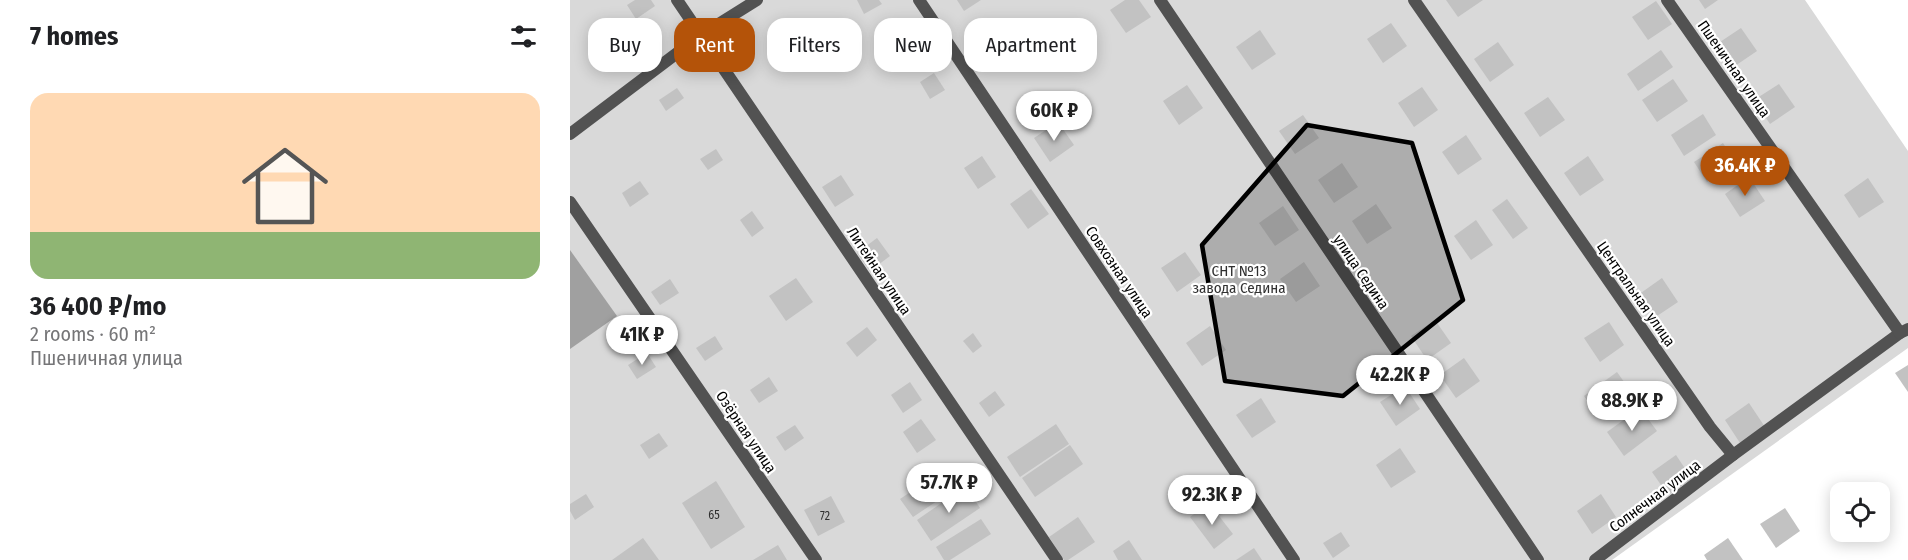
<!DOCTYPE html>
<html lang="en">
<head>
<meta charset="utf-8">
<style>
  body { margin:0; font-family:"Fira Sans Condensed",sans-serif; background:#f6f6f6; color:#202124; height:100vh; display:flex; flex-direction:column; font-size:22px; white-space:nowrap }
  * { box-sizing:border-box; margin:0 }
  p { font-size:20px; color:#757577 }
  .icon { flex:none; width:33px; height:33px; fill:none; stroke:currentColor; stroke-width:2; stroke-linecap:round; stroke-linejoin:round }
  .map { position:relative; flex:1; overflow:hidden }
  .side { display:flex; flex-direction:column; background:#fff; width:570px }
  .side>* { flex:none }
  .guide { position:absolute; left:18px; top:18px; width:570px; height:54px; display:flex; gap:12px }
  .buttons { position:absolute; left:1260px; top:482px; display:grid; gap:12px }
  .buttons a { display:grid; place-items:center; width:60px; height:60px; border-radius:12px; background:#fff; box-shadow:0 3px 15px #0003; font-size:30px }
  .price { position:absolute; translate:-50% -51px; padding:0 14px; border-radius:21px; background:#fff; color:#222; font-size:20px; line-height:39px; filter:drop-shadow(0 2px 3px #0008) }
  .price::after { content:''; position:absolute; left:50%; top:36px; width:18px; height:14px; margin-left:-9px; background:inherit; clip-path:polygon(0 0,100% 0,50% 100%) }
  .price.selected { background:#b45309; color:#fff }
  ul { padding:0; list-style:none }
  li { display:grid; align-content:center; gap:12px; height:318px; padding:0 30px }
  li span { display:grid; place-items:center; height:186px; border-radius:18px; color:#555 }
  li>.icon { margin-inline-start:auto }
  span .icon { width:108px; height:108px; fill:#fffc; stroke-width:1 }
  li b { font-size:26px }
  h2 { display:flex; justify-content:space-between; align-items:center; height:72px; padding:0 30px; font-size:26px }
  .tag { padding:0 21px; border-radius:18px; background:#fff; box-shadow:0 3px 15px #0003; font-size:21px; line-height:54px }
  .tag.selected { background:#b45309; color:#fff }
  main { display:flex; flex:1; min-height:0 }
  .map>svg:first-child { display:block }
  .green { fill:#d9d9d9 }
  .water { fill:#a0a0a0 }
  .building { fill:#c2c2c2 }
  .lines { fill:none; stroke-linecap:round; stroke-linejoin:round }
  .street { stroke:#525252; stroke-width:12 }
  .marked { fill:#000; fill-opacity:0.2; stroke:#000; stroke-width:4.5; stroke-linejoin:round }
  .labels { text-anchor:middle; stroke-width:4.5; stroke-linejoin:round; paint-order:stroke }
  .number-label { font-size:12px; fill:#303030 }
  .street-label { font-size:15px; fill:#000; stroke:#fff }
  .park-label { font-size:15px; fill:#303030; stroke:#fff }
</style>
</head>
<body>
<main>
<section class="side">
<h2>7 homes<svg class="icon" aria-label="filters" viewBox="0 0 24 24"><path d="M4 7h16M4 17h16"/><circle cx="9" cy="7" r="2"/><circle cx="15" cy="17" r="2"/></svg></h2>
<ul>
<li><span style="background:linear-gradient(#ffd9b3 75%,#8fb573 0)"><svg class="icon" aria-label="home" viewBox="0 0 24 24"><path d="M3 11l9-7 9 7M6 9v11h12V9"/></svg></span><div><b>36 400 ₽/mo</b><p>2 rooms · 60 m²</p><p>Пшеничная улица</p></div></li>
</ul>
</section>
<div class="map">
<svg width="1338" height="560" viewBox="0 0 1338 560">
  <rect width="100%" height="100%" fill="#fff"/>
  <!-- green -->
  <path class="green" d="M0 0H1235L1338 151V348L1042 560H0Z"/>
  <!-- water -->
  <path class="water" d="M0 250 47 316 0 349Z"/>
  <!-- building -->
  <g class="building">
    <path d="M65 0H81L85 6 66 19 57 5Z"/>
    <path d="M287 0H309L312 4 294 14Z"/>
    <path d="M387 0H411L394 11Z"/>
    <path d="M555 0H569L581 17 556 33 540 10Z"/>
    <path d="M876 0H913L888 17Z"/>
    <path d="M1129 0H1148L1135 9Z"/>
    <path d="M1086 1 1102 24 1078 40 1062 17Z"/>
    <path d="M821 23 837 46 813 63 797 39Z"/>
    <path d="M1171 28 1187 51 1162 68 1147 44Z"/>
    <path d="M690 30 706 54 682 70 666 47Z"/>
    <path d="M446 40 457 54 445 63 434 48Z"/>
    <path d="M928 42 944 65 920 82 904 59Z"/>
    <path d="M169 46 178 57 166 67 156 56Z"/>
    <path d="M1091 50 1103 67 1068 91 1057 74Z"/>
    <path d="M364 73 375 90 360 99 350 82Z"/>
    <path d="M1103 79 1118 101 1087 122 1072 100Z"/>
    <path d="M1209 84 1225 107 1200 124 1184 100Z"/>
    <path d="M617 85 633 108 609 125 593 101Z"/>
    <path d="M852 87 868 110 844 127 828 103Z"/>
    <path d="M107 88 114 98 96 111 89 100Z"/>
    <path d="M978 97 995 120 970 137 954 113Z"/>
    <path d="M1133 114 1146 135 1114 156 1101 135Z"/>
    <path d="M733 115 749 138 725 154 709 131Z"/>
    <path d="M488 122 504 145 480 162 464 138Z"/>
    <path d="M896 135 912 159 888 175 872 152Z"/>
    <path d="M1153 143 1166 164 1137 182 1124 162Z"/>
    <path d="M146 149 153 160 138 170 130 159Z"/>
    <path d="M412 156 426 177 408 189 394 168Z"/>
    <path d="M1018 156 1034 180 1010 196 994 173Z"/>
    <path d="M772 163 788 187 764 203 748 180Z"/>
    <path d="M271 175 284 195 265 207 252 187Z"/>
    <path d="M1179 177 1195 201 1170 217 1155 194Z"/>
    <path d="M1298 178 1314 202 1289 218 1274 195Z"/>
    <path d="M70 181 79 194 60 207 52 193Z"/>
    <path d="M461 189 479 214 458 229 440 204Z"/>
    <path d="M937 199 958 228 943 239 922 210Z"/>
    <path d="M806 204 822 228 797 244 782 221Z"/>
    <path d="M713 206 729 230 705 246 689 223Z"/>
    <path d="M182 211 194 228 182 237 170 220Z"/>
    <path d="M906 220 923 245 901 260 884 236Z"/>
    <path d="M307 238 320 256 300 271 287 253Z"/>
    <path d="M615 252 631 275 607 292 591 268Z"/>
    <path d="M734 262 750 286 726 302 710 279Z"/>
    <path d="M226 278 243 302 216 321 199 296Z"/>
    <path d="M1092 278 1108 302 1084 318 1068 295Z"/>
    <path d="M100 279 109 293 90 305 81 292Z"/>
    <path d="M865 320 881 343 857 360 841 336Z"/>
    <path d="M1039 322 1054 345 1030 362 1014 338Z"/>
    <path d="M640 326 656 350 632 366 616 343Z"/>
    <path d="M297 327 307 340 287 357 276 343Z"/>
    <path d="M403 333 412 346 403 353 393 341Z"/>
    <path d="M145 336 153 349 135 361 126 348Z"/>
    <path d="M77 353 86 367 67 379 58 365Z"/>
    <path d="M894 358 910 381 886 398 870 375Z"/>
    <path d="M1338 365V392L1325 373Z"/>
    <path d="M1047 372 1062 393 1029 417 1014 396Z"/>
    <path d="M199 377 208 391 189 403 180 390Z"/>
    <path d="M340 382 352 400 333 413 321 395Z"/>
    <path d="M835 386 850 409 826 426 810 402Z"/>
    <path d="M425 391 435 405 419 417 409 403Z"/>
    <path d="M691 398 706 422 682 438 666 415Z"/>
    <path d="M1179 403 1195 427 1170 443 1155 420Z"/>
    <path d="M1070 408 1087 431 1054 456 1037 432Z"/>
    <path d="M351 419 366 440 347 453 333 432Z"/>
    <path d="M486 424 499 444 450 477 437 457Z"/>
    <path d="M225 425 234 438 215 451 206 437Z"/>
    <path d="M89 433 98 446 79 459 70 445Z"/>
    <path d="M500 445 513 464 465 497 452 478Z"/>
    <path d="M830 448 846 472 821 488 806 465Z"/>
    <path d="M1106 455 1122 479 1098 495 1082 472Z"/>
    <path d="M382 464 394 483 343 517 330 499Z"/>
    <path d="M146 481 175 527 141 549 112 503Z"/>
    <path d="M396 486 410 508 361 541 347 520Z"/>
    <path d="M16 494 24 507 5 520 0 511V504Z"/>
    <path d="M1031 494 1046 517 1022 534 1007 511Z"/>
    <path d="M261 496 275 522 248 536 234 510Z"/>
    <path d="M639 503 663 534 644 549 620 517Z"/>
    <path d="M1215 508 1230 531 1206 548 1190 524Z"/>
    <path d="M508 517 525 542 498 560H494L479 537Z"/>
    <path d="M411 519 421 534 380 560H374L366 547Z"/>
    <path d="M771 532 780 546 763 558 753 543Z"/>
    <path d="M73 538 89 560H42Z"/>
    <path d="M1158 538 1173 560H1137L1134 555Z"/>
    <path d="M559 540 572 560H548L543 551Z"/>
    <path d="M208 545 217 560H183Z"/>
    <path d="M684 548 692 560H666Z"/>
  </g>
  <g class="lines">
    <!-- street -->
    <g class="street">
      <path d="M107 0 487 560"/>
      <path d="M349 0 724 560"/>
      <path d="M590 0 968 560"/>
      <path d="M844 0 1140 427 1163 455 1330 333 1338 329"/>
      <path d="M1097 0 1330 333"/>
      <path d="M0 134 131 35 187 0"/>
      <path d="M0 202 246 560"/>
      <path d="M1025 560 1163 455"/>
    </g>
  </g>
  <!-- marked area -->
  <path class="marked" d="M737 125 842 143 893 300 773 396 655 381 632 245Z"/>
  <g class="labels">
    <!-- number labels -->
    <g class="number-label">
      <text x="144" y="519">65</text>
      <text x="255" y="520">72</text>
    </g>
    <!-- street labels -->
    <g class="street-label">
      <text transform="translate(1164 69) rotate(55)" y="5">Пшеничная улица</text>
      <text transform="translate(309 271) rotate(56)" y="5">Литейная улица</text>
      <text transform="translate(549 272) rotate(56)" y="5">Совхозная улица</text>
      <text transform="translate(791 272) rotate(56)" y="5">улица Седина</text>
      <text transform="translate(1066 294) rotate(55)" y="5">Центральная улица</text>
      <text transform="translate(176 432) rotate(56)" y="5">Озёрная улица</text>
      <text transform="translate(1085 496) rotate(-37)" y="5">Солнечная улица</text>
    </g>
    <!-- park labels -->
    <g class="park-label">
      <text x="669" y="276">СНТ №13<tspan x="669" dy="17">завода Седина</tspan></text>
    </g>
  </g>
</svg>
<div class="buttons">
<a><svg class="icon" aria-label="locate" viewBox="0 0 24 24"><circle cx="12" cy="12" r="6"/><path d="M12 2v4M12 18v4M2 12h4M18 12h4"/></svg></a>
</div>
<b class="price" style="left:484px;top:142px">60K ₽</b>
<b class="price selected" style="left:1175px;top:197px">36.4K ₽</b>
<b class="price" style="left:72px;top:366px">41K ₽</b>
<b class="price" style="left:830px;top:406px">42.2K ₽</b>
<b class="price" style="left:1062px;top:432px">88.9K ₽</b>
<b class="price" style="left:379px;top:514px">57.7K ₽</b>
<b class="price" style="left:642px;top:526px">92.3K ₽</b>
<div class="guide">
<a class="tag">Buy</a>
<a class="tag selected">Rent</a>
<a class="tag">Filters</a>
<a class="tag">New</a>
<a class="tag">Apartment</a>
</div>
</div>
</main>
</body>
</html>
